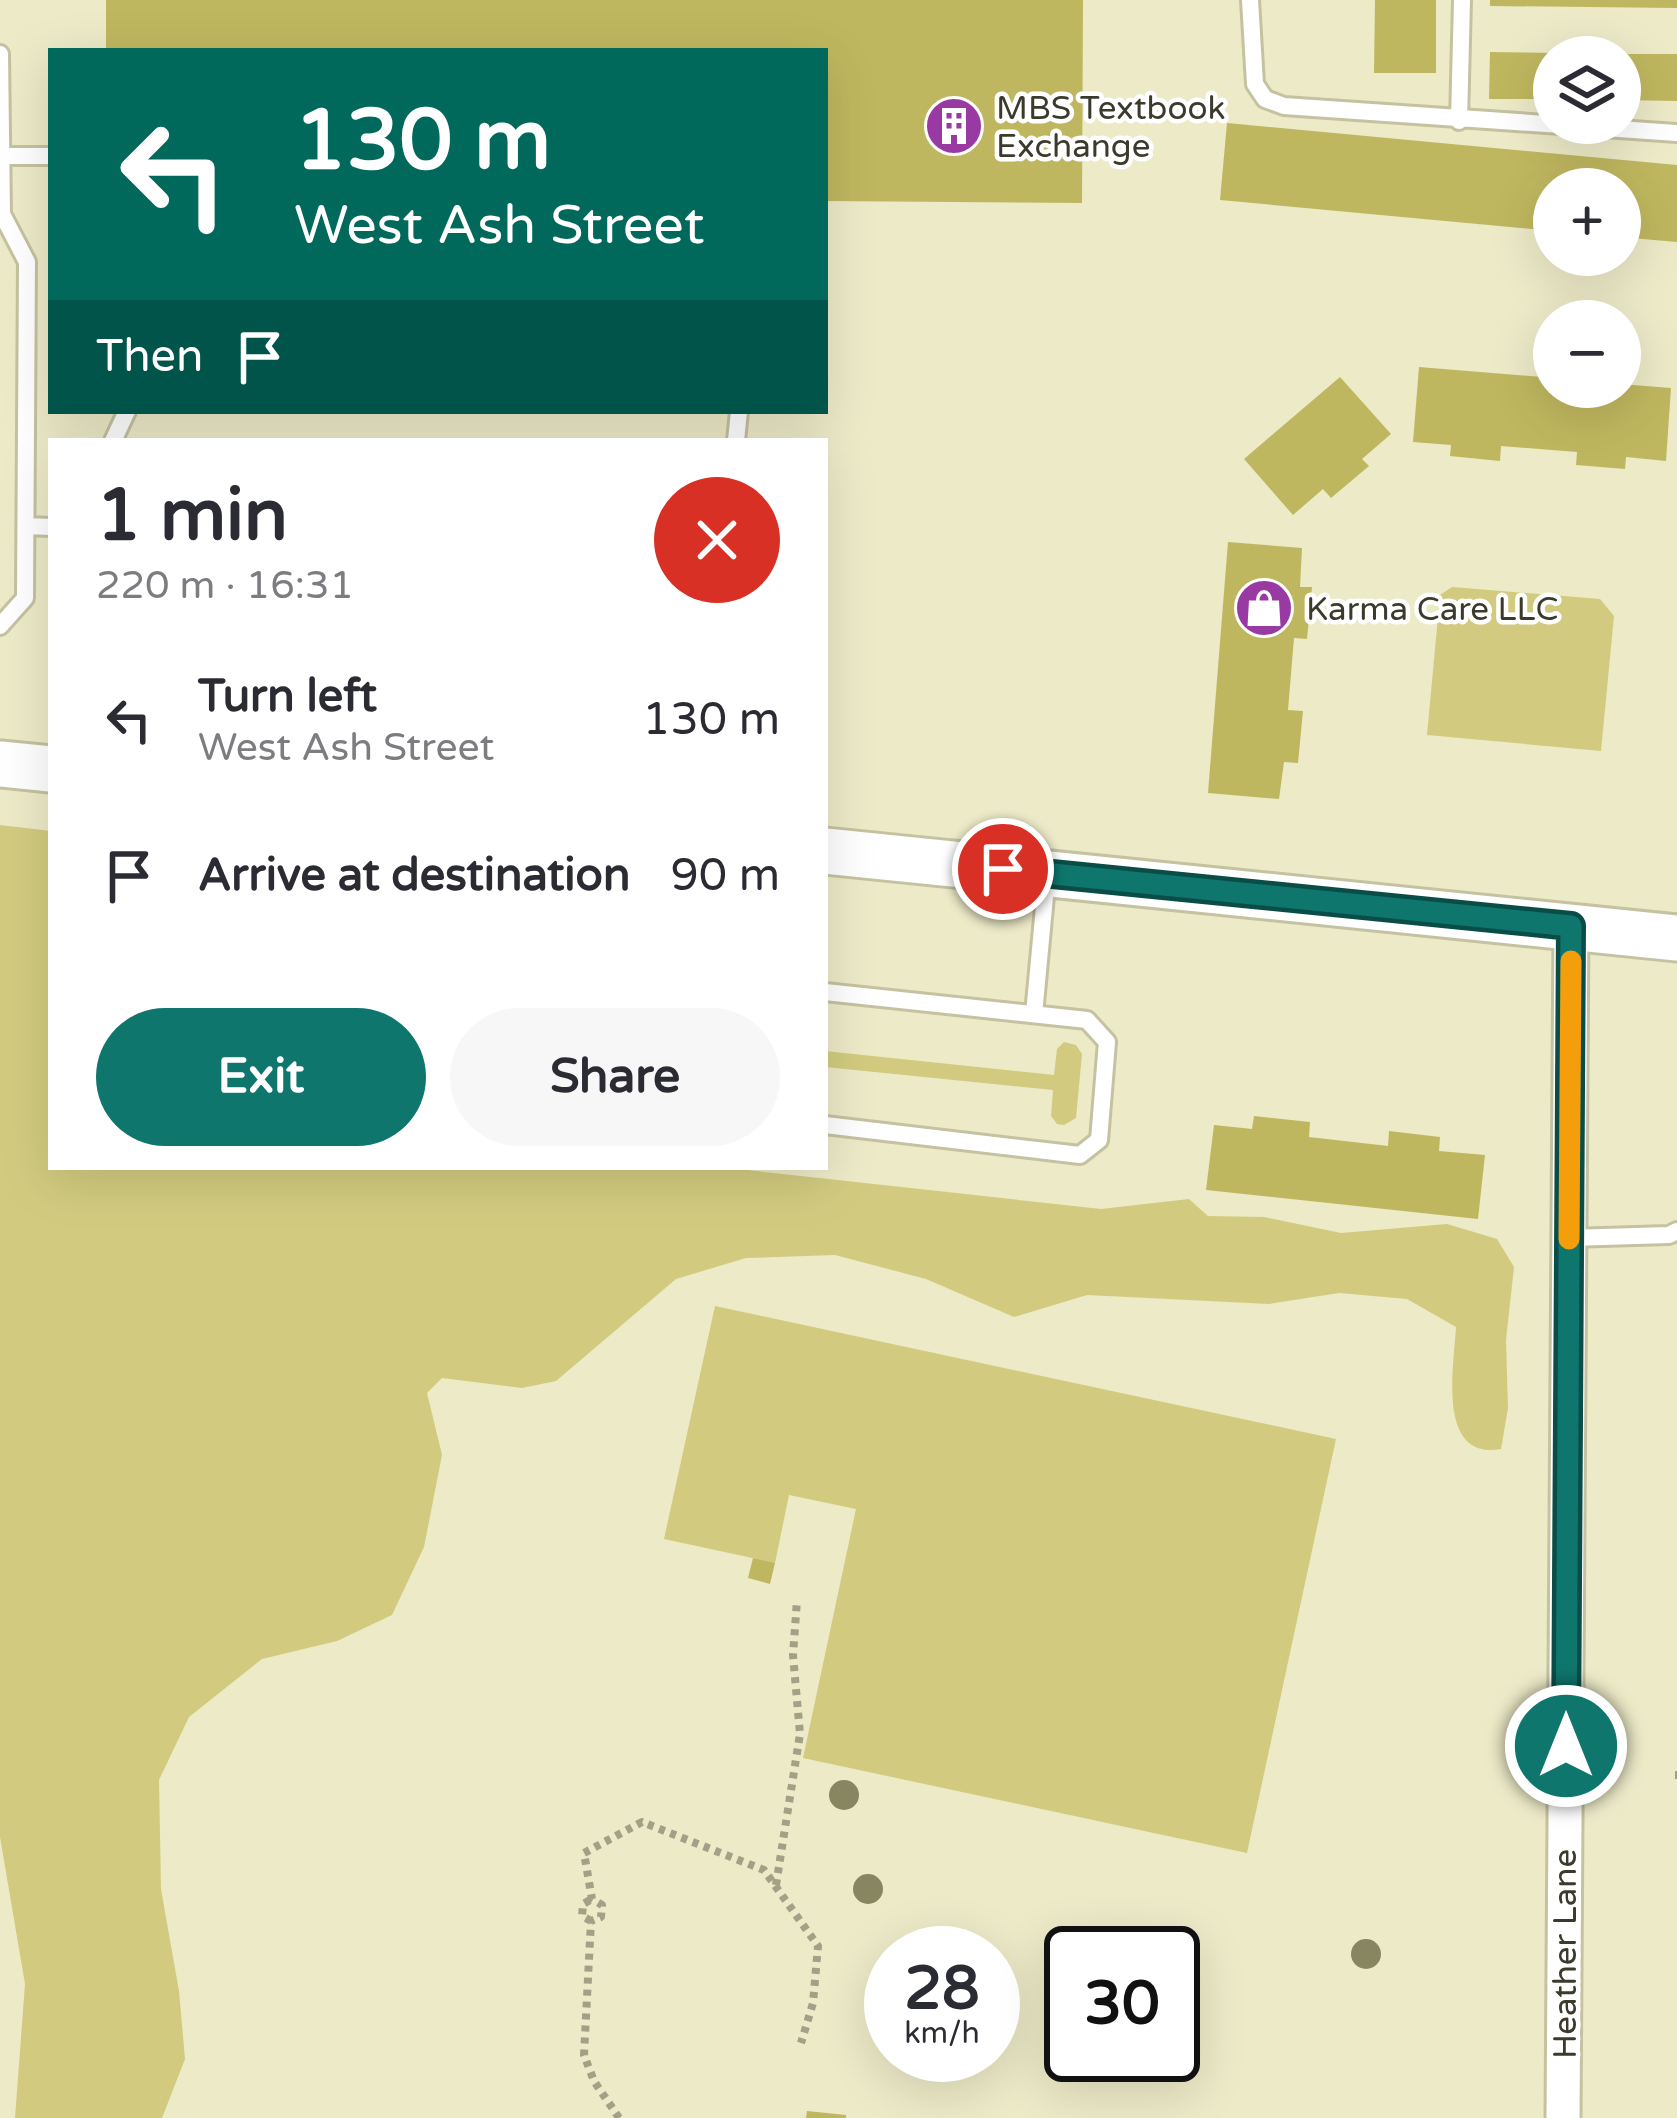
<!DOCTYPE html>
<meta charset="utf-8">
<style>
:root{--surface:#fff;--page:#f7f7f7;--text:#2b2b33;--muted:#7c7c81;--accent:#0f766e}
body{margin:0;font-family:"Varela Round",sans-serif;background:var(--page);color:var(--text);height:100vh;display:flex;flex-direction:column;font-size:45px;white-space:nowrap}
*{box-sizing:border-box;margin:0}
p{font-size:39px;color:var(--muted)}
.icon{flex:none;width:66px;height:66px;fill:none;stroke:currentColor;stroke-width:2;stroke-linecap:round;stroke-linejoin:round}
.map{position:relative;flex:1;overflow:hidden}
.panel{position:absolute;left:48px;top:438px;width:780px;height:732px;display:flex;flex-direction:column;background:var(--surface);border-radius:0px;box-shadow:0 12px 48px #0002}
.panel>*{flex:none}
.banner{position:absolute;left:48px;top:48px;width:780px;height:366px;border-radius:0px;box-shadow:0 12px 48px #0002;background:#00695c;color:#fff;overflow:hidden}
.tools{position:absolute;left:1533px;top:36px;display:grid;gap:24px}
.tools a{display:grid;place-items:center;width:108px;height:108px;border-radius:50%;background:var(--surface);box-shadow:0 12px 48px #0002;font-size:60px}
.speed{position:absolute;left:864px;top:1926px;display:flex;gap:24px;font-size:60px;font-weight:700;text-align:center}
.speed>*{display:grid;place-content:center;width:156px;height:156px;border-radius:50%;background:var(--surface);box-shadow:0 12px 48px #0002;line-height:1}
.speed small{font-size:30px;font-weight:400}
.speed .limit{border:6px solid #111;border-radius:18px;background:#fff;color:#111}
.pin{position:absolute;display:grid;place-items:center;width:102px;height:102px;color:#fff;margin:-51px;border:6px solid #fff;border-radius:50%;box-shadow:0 3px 12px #0007}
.me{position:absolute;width:132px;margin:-66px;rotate:0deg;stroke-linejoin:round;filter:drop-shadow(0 0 9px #0008)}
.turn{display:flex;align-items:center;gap:42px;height:252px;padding:0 48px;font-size:54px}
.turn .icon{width:156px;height:156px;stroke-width:2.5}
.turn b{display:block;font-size:84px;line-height:102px}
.then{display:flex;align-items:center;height:114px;padding:0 48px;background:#0003;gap:24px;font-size:45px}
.round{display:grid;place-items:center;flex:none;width:126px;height:126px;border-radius:63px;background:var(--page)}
.head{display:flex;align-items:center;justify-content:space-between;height:204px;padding:0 48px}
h1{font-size:72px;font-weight:700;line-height:90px}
.primary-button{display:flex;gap:24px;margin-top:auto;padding:24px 48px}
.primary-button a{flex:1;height:138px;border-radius:72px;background:var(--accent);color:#fff;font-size:48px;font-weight:700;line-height:138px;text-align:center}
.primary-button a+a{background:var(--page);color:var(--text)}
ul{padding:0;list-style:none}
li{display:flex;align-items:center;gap:36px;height:156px;padding:0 48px}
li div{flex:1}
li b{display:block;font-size:45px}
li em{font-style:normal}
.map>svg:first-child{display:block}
.green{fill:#d2cb7f}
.building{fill:#bfb75f}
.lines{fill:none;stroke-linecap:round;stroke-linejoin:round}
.lane-casing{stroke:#c5c2a1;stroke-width:22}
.street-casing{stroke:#c5c2a1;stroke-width:39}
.secondary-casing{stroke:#c5c2a1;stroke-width:51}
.path{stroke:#a2a187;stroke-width:8;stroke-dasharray:6 6;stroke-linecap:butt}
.lane{stroke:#fff;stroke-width:16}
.street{stroke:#fff;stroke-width:33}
.secondary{stroke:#fff;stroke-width:45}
.tree{fill:#888561}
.route-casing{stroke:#0a4d48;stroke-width:30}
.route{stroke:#0f766e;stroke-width:21}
.slow{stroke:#f59e0b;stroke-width:21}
.labels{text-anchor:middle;stroke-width:9;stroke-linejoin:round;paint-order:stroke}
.poi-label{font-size:33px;fill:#3b3a2c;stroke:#fff;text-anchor:start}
.street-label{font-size:33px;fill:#3b3a2c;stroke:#fff}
</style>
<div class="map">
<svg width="1677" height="2118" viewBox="0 0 1677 2118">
<rect width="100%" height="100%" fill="#eceac7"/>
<path class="green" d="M1452,587L1600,599L1614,616L1601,751L1427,735L1440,595Z
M0,825L51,831V1167H720L1101,1209L1189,1199L1208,1216L1264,1217L1341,1233L1447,1224L1497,1239L1514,1267L1506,1340L1508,1408L1501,1449C1436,1461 1454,1365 1456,1327L1407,1299L1339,1293L1269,1304L1087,1295L1014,1317L926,1279L835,1255L746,1258L676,1279L556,1381L522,1388L442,1378L427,1393L442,1455L424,1547L392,1615L337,1641L262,1659L189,1717L159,1780L161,1889L179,1991L185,2059L162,2118H15L25,1984L0,1837Z
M1064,1042L1076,1045L1082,1054L1076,1118L1064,1125L1057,1124L1051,1116L1053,1090L825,1067V1051L1054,1075L1057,1049Z
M715,1306L1336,1439L1247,1853L803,1758L856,1509L789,1495L775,1563L664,1539Z"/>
<path class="building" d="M106,0H1083L1082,203L825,201V51H106Z
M1375,0H1436V73H1374Z
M1490,0H1677V8L1490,6Z
M1490,52L1554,53V99H1489Z
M1620,54H1677V101L1620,100Z
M1227,123L1677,165V242L1620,237V189H1554V231L1220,200Z
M1419,367L1554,378V387H1620V384L1671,388L1666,461L1626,457L1625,469L1576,465L1577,452L1501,446L1500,461L1450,456L1451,445L1413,442Z
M1340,377L1391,434L1362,459L1369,466L1331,498L1323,489L1293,515L1244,459Z
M1228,542L1302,548L1300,587H1312L1307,639L1294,638L1288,710L1303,711L1298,763L1284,762L1279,799L1208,793Z
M1254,1116L1310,1122L1309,1137L1388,1146L1389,1131L1440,1137L1439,1151L1485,1155L1478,1219L1206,1190L1214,1125L1252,1129Z
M753,1558L775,1563L770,1584L748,1578Z
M807,2111L846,2115V2118H806Z"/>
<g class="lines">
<defs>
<path id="lane" d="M1250,0L1255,84L1265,99L1284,106L1677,133
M0,54L2,214L27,262L25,598L0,626
M1459,121L1462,0
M1,156H51
M113,441L127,411
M736,441L739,411
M27,526L51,527
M825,992L1087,1020L1107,1042L1099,1140L1080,1155L825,1125
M1034,1014L1047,875
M1569,1238L1669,1235L1677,1231"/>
<path id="street" d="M1563,2118L1571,926"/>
<path id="secondary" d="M0,764L51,769
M825,851L1677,938"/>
</defs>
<use href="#lane" class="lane-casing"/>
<use href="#street" class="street-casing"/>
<use href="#secondary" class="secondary-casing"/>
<path class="path" d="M1675,1775H1677
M776,1885L800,1734L793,1655L797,1600
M591,1921L582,1916L583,1904L592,1899
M619,2118L594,2081L584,2055L591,1921L601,1917L602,1905L592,1899L584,1853L642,1822L764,1870L818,1946L813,2003L801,2043"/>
<use href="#lane" class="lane"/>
<use href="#street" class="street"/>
<use href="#secondary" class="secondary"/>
</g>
<g class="tree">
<circle cx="844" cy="1795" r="15"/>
<circle cx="868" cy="1889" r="15"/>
<circle cx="1366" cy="1954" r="15"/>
</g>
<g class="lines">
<defs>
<path id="route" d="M1003,869L1571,926L1566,1746"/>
</defs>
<use href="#route" class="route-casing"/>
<use href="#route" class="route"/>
<path class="slow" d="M1569,1239L1571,961"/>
</g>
<defs>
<symbol id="building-disc" viewBox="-11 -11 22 22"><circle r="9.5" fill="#993aa2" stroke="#fff"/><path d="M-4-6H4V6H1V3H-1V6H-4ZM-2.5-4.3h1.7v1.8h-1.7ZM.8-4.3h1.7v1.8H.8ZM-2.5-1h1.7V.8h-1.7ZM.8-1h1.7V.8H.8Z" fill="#fff"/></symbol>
<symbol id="shop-disc" viewBox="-11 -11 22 22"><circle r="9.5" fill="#993aa2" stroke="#fff"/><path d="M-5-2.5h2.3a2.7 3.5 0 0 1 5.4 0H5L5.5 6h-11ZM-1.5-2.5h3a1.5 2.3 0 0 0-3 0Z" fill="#fff"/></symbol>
</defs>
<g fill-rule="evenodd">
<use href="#building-disc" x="921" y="93" width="66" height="66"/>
<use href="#shop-disc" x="1231" y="575" width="66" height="66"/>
</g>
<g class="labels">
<g class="poi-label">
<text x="996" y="119">MBS Textbook<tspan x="996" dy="38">Exchange</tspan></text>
<text x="1306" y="620">Karma Care LLC</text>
</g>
<g class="street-label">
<text transform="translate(1564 1954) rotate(-90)" y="12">Heather Lane</text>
</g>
</g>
</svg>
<div class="tools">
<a><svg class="icon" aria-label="layers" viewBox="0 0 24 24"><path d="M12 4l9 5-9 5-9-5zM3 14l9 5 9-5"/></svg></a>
<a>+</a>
<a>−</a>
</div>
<div class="speed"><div>28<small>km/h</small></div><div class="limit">30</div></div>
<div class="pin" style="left:1003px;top:869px;background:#d93025"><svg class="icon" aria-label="arrive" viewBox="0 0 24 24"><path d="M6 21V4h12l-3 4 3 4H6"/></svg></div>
<svg class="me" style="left:1566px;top:1746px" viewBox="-20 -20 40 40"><circle r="17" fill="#0f766e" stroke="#fff" stroke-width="3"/><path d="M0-11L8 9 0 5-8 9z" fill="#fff"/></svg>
<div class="banner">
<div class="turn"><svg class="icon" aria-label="left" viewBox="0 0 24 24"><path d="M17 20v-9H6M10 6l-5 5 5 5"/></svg><div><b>130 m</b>West Ash Street</div></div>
<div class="then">Then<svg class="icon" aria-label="arrive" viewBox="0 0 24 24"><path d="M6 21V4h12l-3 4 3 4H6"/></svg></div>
</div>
<section class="panel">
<div class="head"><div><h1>1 min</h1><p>220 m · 16:31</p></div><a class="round" style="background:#d93025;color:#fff"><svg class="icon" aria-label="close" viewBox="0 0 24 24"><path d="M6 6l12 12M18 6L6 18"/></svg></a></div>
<ul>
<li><svg class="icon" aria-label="left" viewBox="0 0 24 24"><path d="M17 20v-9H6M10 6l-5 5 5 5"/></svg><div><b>Turn left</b><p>West Ash Street</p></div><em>130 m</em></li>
<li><svg class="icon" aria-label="arrive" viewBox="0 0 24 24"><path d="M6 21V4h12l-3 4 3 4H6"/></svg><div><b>Arrive at destination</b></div><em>90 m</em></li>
</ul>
<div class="primary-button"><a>Exit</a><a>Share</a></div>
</section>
</div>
